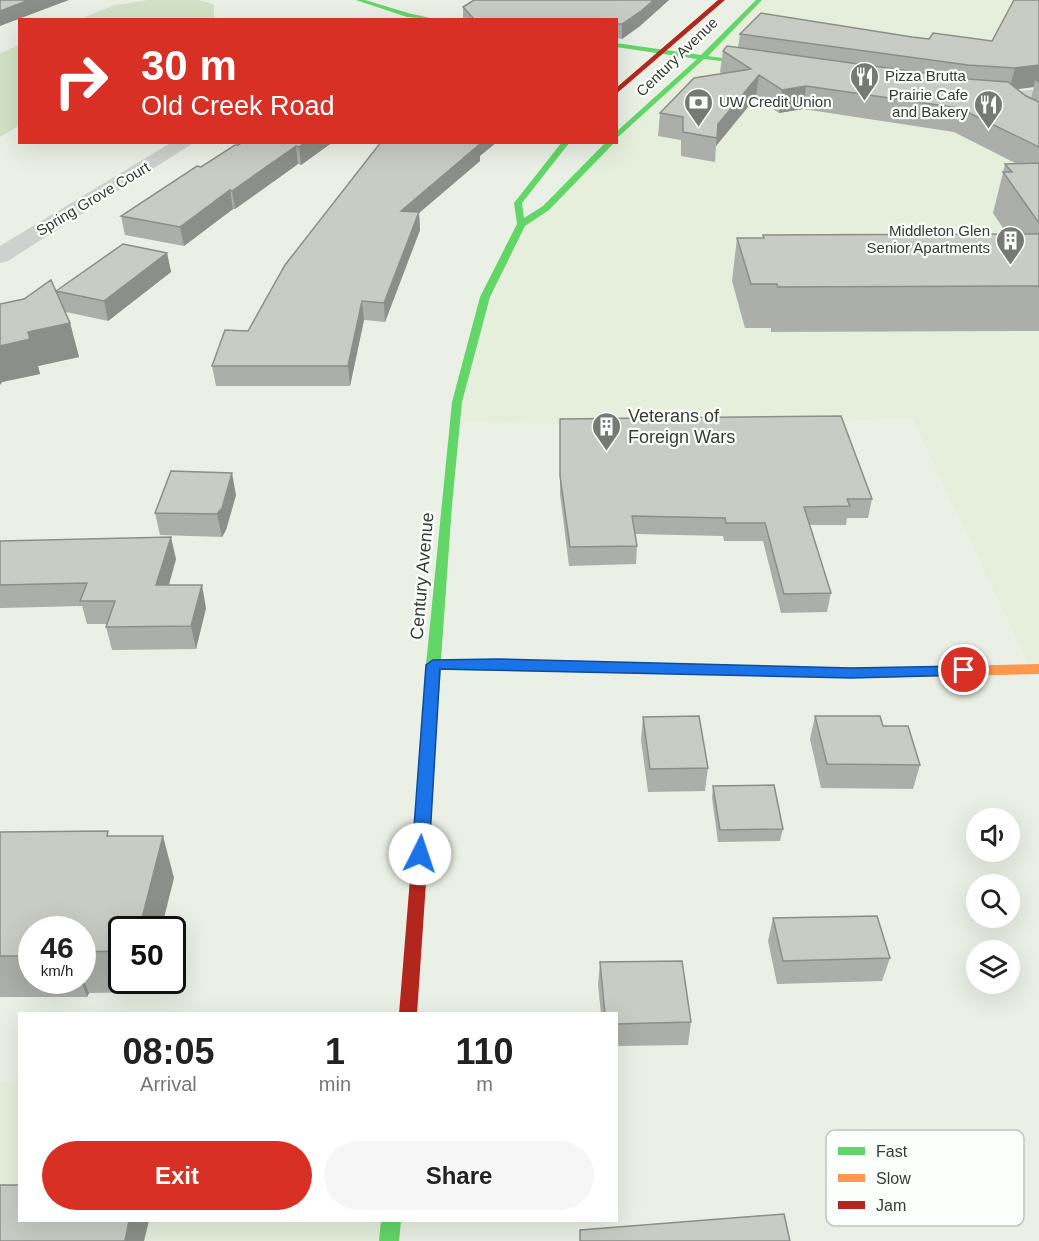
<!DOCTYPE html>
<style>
:root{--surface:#fff;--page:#f6f6f6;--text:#222;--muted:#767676;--accent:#d93025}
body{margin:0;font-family:Helvetica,sans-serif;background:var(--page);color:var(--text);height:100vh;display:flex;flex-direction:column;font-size:22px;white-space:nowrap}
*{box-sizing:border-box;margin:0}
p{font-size:20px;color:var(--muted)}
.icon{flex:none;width:33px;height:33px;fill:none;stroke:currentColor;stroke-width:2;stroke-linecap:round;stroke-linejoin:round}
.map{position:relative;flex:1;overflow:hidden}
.details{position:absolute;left:18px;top:1012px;width:600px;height:210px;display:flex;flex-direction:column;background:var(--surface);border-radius:0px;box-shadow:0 6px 24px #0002}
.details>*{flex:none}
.hud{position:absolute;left:18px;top:18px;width:600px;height:126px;border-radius:0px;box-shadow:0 6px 24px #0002;background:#d93025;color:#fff;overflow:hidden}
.fabs{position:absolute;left:966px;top:808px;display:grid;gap:12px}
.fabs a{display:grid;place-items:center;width:54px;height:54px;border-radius:50%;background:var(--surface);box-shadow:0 6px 24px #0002;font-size:30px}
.speed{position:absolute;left:18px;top:916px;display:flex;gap:12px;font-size:30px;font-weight:700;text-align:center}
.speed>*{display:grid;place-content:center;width:78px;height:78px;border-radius:50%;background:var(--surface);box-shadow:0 6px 24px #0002;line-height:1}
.speed small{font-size:15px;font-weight:400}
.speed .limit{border:3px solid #111;border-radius:9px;background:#fff;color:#111}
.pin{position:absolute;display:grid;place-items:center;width:51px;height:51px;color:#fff;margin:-26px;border:3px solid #fff;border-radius:50%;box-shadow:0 2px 6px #0007}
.me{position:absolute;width:66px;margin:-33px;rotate:4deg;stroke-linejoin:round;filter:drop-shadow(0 0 4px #0008)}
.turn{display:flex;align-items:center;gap:21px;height:126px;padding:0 24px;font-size:27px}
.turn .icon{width:78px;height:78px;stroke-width:2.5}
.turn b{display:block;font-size:42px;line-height:51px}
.eta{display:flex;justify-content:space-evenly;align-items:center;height:102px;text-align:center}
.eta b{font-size:36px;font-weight:700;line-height:42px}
.cta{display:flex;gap:12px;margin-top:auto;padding:12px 24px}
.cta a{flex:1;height:69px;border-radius:36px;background:var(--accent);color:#fff;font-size:24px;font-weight:700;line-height:69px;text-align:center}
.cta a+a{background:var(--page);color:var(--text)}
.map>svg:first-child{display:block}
.built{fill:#e5efdc}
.green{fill:#d3e2c6}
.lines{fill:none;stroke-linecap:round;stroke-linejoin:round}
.street{fill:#cfd1ce;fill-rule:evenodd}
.fast{fill:#63d668;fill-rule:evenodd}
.slow{fill:#ff974d;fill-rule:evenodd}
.jam{fill:#b3261e;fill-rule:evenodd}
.wall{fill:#acafa9;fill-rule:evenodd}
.shaded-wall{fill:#8c8f89}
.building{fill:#c8ccc4;stroke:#8c8f89;stroke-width:1.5}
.route{fill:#1a73e8;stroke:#114b97;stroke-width:1.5}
.labels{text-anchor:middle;stroke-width:4.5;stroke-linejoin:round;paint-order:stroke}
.far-street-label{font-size:15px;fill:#373b33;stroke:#fcfffb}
.far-poi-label{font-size:15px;fill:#373b33;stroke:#fcfffb;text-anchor:start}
.poi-label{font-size:18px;fill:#373b33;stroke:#fcfffb;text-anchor:start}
.street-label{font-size:18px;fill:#373b33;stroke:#fcfffb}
.key{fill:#fcfffb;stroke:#c1c4bf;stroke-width:1.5}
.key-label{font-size:16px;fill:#373b33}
</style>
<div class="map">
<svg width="1039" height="1241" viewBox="0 0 1039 1241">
<rect width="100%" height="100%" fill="#ebf0e6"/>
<path class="built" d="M759,0H1039V669H1031L912,418L700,426L454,422L512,239L616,142Z
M0,1083H19L20,1221H392L391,1241H0Z"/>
<path class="green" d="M149,0H198L214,4V19H80L115,5Z
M19,45V126L0,137V53Z"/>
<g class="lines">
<path class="street" d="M1039,89V99L1008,102L1002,101L999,97L1002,93Z
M172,142H195L8,261L0,263V246Z"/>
<path class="fast" d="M356,0H365L408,13L439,20L407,17Z
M756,0H762L708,56L765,64L767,67L704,59L616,139V132L697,59L616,47V43L701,55Z
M562,142H570L522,203L524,218L543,206L606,142H615L549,210L525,226L490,297L462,402L452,505L441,660L870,668L875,670L877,673L875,676L441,670L438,707L436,711H426L424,707L426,665L452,402L480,297L517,224L514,203Z
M381,1221H401L399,1241H379Z"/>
<path class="slow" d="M1039,664V674L870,678L863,673L870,668Z"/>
<path class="jam" d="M718,0H725L616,94V88Z
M431,702L436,703L438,707L417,1014H399L424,707L426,703Z"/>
</g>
<path class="wall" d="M474,0H669L640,26L622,39L616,38V20H463V7Z
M1039,0V331L771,332V328H745L732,281L737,238H763V235L1007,234L993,213L1005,164H1017L954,132L803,109L779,113L756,97L716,146L715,162L681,156V140L658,136L660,113L722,74L720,72L723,51L738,48L740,34L912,37L929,39L992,41ZM1034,87L1031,98L1026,96L1017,89Z
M243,142H333L301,165L298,164L235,209H233L184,246L125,235L121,216L201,167Z
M480,156V161L419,213L420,230L385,322L364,320L350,386H216L212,366L248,331Z
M167,253L171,272L108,321L66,312L70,323L79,357L38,366L40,374L2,382L0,385V304L56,291Z
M560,419L872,499L868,518H847L846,525H810L831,593L827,612L781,613L763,541H724L723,536L635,534L637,546L636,564L569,566L560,494Z
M236,495L226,530L222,537L160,535L155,513Z
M0,541L176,559L169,585L206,608L196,649L112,650L106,627L107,624H87L82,606L0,608Z
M815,716L883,726L920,765L913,789L821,788L810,739Z
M643,717L708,768L705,791L648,792L641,740Z
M713,786L783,829L780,841L718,842L712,798Z
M0,832L110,836L174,878L122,930V981H149L147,992L89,993L87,997H0ZM32,930H82V981H32Z
M773,918L890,958L882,981L777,984L768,941Z
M600,962L691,1022L688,1045L616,1046V1014H601L598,985Z"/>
<path class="shaded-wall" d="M29,0H69L0,26V11Z
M654,0H669L640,26L622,39V24Z
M1039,65V83L1035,80L1034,87L1009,90L1015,68Z
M759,75L756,97L716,146L718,124Z
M806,86L803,109L779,113L782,90Z
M305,142H333L301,165L299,147Z
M476,142H497L480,156V161L419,213L420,230L385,322L384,303L401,211Z
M296,146L298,164L235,209L232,191Z
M230,190L233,209L184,246L180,227Z
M167,253L171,272L108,321L104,301Z
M362,301L364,320L350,386L348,366Z
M70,323L79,357L38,366L40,374L2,382L0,385V346L28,332Z
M232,473L236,495L226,530L222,537L217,514Z
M171,537L176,559L162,608L156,585Z
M202,585L206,608L196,649L191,626Z
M163,836L174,878L161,930H139Z
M82,976L89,993L87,997L81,981H82Z
M143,981H149L147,992Z
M129,1221H149L144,1241H125Z"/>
<path class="building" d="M0,0H29L0,11Z
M474,0H654L641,11L622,24H616V20H475L463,7Z
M1014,0H1039V65L1015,68L968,65L740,34L761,13L912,37L929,39L933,33L992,41Z
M727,46L968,79L1008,82L1026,96L1039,102V147L959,108L806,86L782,90L759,75L718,124L717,138L683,132V117L660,113L694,78L751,69L723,51Z
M243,142H305L299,147L296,146L232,191L230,190L180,227L121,216L197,166L201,167L235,145H238Z
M381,142H476L475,143L480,144L401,211L419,212L384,303L362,301L348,366H212L225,330L248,331L285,265Z
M1039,163V223L1003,172H1012L1005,164Z
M1039,234V286L778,287L777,284H751L737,238H764L763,235Z
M123,244L167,253L104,301L56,291Z
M51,280L70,323L28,332L30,339L0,346V304L24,299Z
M841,416L872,499H847L850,506L804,507L831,593L784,594L765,523H726L725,518L632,516L637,546L570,547L560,476V419Z
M171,471L232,473L222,508L217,514L155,513Z
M171,537L156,585H202L191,626L106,627L115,601H80L87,583L0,585V541Z
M699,716L708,768L650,769L643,717Z
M815,716H880L883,726H908L920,765L827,764Z
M774,785L783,829L720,830L713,786Z
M108,831L107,836H163L139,930H122V951L82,952V930H32V956H0V832Z
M877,916L890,958L783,961L773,918Z
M682,961L691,1022L616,1024V1014H605L600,962Z
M0,1185H20V1221H129L125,1241H0Z
M784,1214L790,1241H580V1230Z"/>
<path class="route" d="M498,659L851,668L964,666L971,670L964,675L851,678L440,669L429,854L426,859L420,861L415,859L412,854L426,665L433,660Z"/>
<defs>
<symbol id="restaurant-pin" viewBox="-11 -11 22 30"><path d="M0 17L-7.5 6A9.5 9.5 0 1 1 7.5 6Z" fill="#767a72" stroke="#fcfffb"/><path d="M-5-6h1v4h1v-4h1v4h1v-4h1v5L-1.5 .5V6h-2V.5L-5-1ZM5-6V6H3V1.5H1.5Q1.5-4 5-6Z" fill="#fff"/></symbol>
<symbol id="bank-pin" viewBox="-11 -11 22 30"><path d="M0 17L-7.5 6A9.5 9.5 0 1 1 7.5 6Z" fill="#767a72" stroke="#fcfffb"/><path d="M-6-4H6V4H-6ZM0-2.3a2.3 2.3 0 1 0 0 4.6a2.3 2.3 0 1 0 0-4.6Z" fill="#fff"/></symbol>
<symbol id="building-pin" viewBox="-11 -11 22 30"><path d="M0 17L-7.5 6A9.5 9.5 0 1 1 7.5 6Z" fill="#767a72" stroke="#fcfffb"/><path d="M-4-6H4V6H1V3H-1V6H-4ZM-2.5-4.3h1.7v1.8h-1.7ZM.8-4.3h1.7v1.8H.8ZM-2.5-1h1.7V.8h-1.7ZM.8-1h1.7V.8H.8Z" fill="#fff"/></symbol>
</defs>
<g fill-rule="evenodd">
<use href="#restaurant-pin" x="848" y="60" width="33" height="45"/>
<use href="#bank-pin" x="682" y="86" width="33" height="45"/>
<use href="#restaurant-pin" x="972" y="88" width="33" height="45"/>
<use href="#building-pin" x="994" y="224" width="33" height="45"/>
<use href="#building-pin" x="590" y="410" width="33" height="45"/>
</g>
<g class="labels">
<g class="far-street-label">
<text transform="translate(677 57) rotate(-44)" y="5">Century Avenue</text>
<text transform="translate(93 199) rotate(-31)" y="5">Spring Grove Court</text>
</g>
<g class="far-poi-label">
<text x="885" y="81">Pizza Brutta</text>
<text x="968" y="100" text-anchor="end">Prairie Cafe<tspan x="968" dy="17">and Bakery</tspan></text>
<text x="719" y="107">UW Credit Union</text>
<text x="990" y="236" text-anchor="end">Middleton Glen<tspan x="990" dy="17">Senior Apartments</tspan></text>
</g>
<g class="poi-label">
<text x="628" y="422">Veterans of<tspan x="628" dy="21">Foreign Wars</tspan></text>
</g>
<g class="street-label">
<text transform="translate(422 576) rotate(-85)" y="6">Century Avenue</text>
</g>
</g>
<rect x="826" y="1130" width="198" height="96" rx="9" class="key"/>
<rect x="838" y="1147" width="27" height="8" fill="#63d668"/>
<rect x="838" y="1174" width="27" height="8" fill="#ff974d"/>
<rect x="838" y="1201" width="27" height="8" fill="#b3261e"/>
<g class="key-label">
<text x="876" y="1157">Fast</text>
<text x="876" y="1184">Slow</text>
<text x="876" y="1211">Jam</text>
</g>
</svg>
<div class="fabs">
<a><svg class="icon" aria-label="sound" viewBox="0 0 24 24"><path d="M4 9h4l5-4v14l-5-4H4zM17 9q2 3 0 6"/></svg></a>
<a><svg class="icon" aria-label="search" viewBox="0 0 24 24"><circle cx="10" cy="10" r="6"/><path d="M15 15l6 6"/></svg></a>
<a><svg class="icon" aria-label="layers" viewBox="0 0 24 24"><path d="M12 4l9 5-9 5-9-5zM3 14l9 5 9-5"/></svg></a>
</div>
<div class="speed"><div>46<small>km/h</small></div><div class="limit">50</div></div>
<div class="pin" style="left:964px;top:670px;background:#d93025"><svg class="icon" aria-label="arrive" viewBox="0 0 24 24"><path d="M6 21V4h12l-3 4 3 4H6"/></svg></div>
<svg class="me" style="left:420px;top:854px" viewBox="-20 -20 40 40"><circle r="19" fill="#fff"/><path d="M0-13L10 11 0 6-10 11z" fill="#1a73e8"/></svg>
<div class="hud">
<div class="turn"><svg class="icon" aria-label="right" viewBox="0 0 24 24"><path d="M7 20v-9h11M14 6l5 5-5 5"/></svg><div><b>30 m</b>Old Creek Road</div></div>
</div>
<section class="details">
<div class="eta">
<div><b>08:05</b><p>Arrival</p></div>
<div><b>1</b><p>min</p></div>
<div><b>110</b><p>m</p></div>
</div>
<div class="cta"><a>Exit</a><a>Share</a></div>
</section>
</div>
